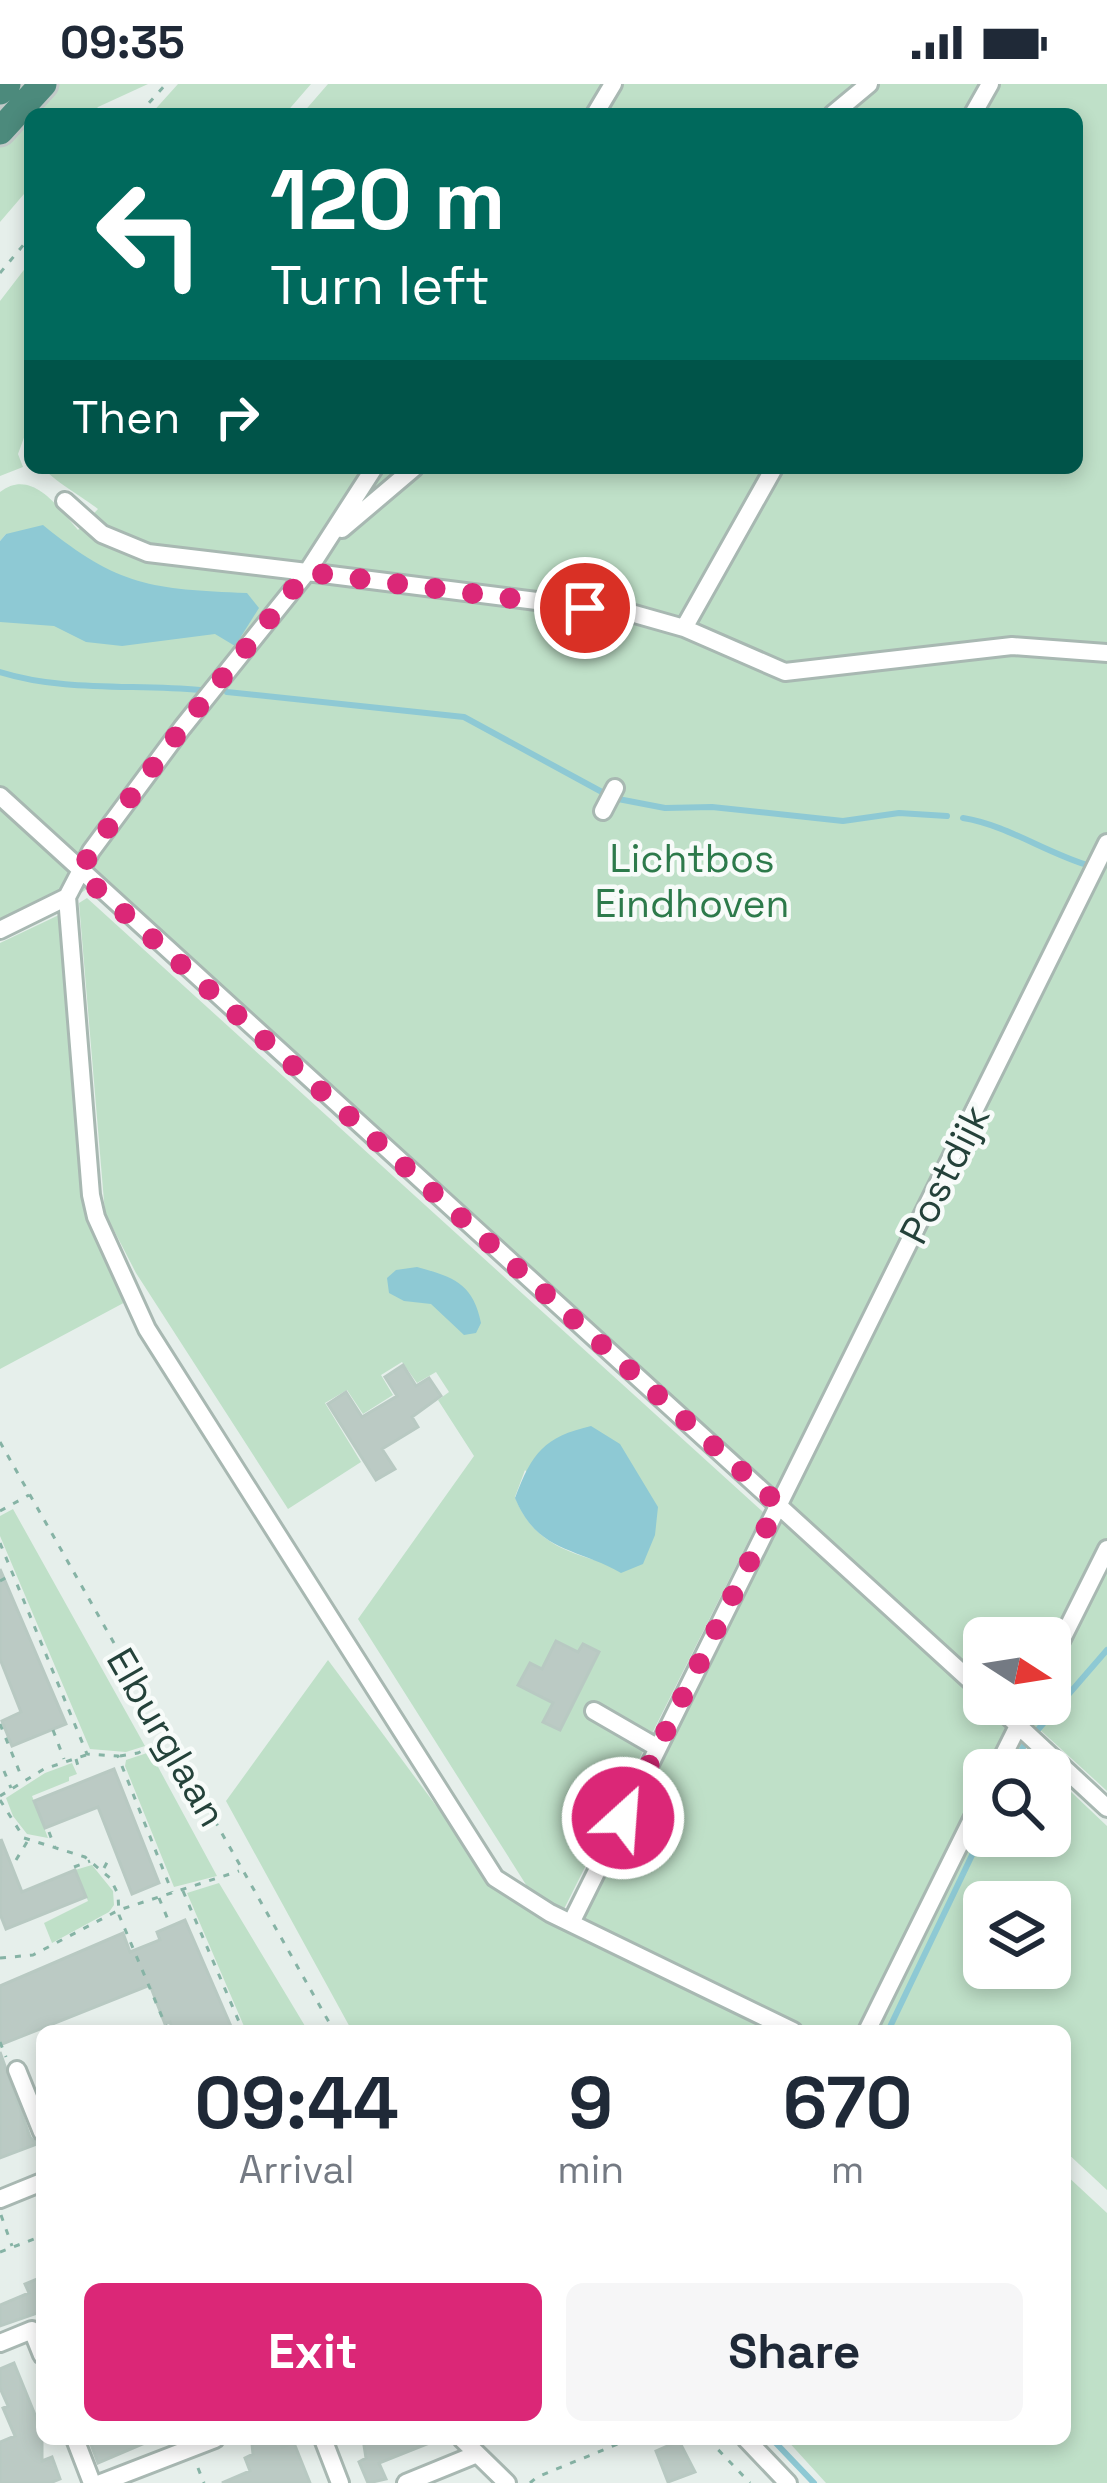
<!DOCTYPE html>
<style>
:root{--surface:#fff;--page:#f6f6f7;--text:#1f2937;--muted:#747a83;--accent:#db2777}
body{margin:0;font-family:"Space Grotesk",sans-serif;background:var(--page);color:var(--text);height:100vh;display:flex;flex-direction:column;font-size:45px;white-space:nowrap}
*{box-sizing:border-box;margin:0}
p{font-size:39px;color:var(--muted)}
.icon{flex:none;width:66px;height:66px;fill:none;stroke:currentColor;stroke-width:2;stroke-linecap:round;stroke-linejoin:round}
.map{position:relative;flex:1;overflow:hidden}
.drawer{position:absolute;left:36px;top:1941px;width:1035px;height:420px;display:flex;flex-direction:column;background:var(--surface);border-radius:18px;box-shadow:0 6px 18px #0003}
.drawer>*{flex:none}
.guide{position:absolute;left:24px;top:24px;width:1059px;height:366px;border-radius:18px;box-shadow:0 6px 18px #0003;background:#00695c;color:#fff;overflow:hidden}
.needle{width:78px;rotate:102deg}
.tools{position:absolute;left:963px;top:1533px;display:grid;gap:24px}
.tools a{display:grid;place-items:center;width:108px;height:108px;border-radius:18px;background:var(--surface);box-shadow:0 6px 18px #0003;font-size:60px}
.pin{position:absolute;display:grid;place-items:center;width:102px;height:102px;color:#fff;margin:-51px;border:6px solid #fff;border-radius:50%;box-shadow:0 3px 12px #0007}
.me{position:absolute;width:132px;margin:-66px;rotate:26deg;stroke-linejoin:round;filter:drop-shadow(0 0 9px #0008)}
.turn{display:flex;align-items:center;gap:42px;height:252px;padding:0 48px;font-size:54px}
.turn .icon{width:156px;height:156px;stroke-width:2.5}
.turn b{display:block;font-size:84px;line-height:102px}
.then{display:flex;align-items:center;height:114px;padding:0 48px;background:#0003;gap:24px;font-size:45px}
.eta{display:flex;justify-content:space-evenly;align-items:center;height:204px;text-align:center}
.eta b{font-size:72px;font-weight:600;line-height:84px}
.cta{display:flex;gap:24px;margin-top:auto;padding:24px 48px}
.cta a{flex:1;height:138px;border-radius:18px;background:var(--accent);color:#fff;font-size:48px;font-weight:600;line-height:138px;text-align:center}
.cta a+a{background:var(--page);color:var(--text)}
.status{display:flex;justify-content:space-between;align-items:center;height:84px;padding:0 60px;background:var(--surface);direction:ltr}
.status svg{height:33px;fill:currentColor}
.map>svg:first-child{display:block}
.green{fill:#bfe0c8;fill-rule:evenodd}
.water{fill:#8ec9d4}
.lines{fill:none;stroke-linecap:round;stroke-linejoin:round}
.stream{stroke:#8ec9d4;stroke-width:6}
.building{fill:#bbcac4;stroke:#b8c9c2;stroke-width:3}
.minor-casing{stroke:#a8b8b2;stroke-width:22}
.trunk-casing{stroke:#c2cac8;stroke-width:33}
.path{stroke:#86b3a5;stroke-width:3;stroke-dasharray:6 9;stroke-linecap:butt}
.minor{stroke:#fff;stroke-width:16}
.trunk{stroke:#4c8a7c;stroke-width:27}
.route{stroke:#db2777;stroke-width:21;stroke-dasharray:0 37.8}
.labels{text-anchor:middle;stroke-width:9;stroke-linejoin:round;paint-order:stroke}
.park-label{font-size:39px;fill:#2d7a4b;stroke:#f7fbf9}
.street-label{font-size:39px;fill:#24423a;stroke:#f7fbf9}
</style>
<div class="status"><b>09:35</b><svg viewBox="0 0 49 12"><path d="M0 12V9h3v3zM5 12V6h3v6zM10 12V3h3v9zM15 12V0h3v12zM26 1h20v11H26zM47 4h2v5h-2z"/></svg></div>
<div class="map">
<svg width="1107" height="2399" viewBox="0 0 1107 2399">
<rect width="100%" height="100%" fill="#e6efeb"/>
<path class="green" d="M54,0H148L98,23L92,30H30V103L0,138V59Z
M178,0H311L285,30H151Z
M328,0H1107V1707L1037,1643L1025,1665L1047,1686H984V1752H1050V1688L1107,1742V2106L1065,2067V1947H804L579,1838L778,1434L88,804L59,825L0,853V535L6,450L0,457V408C32,383 59,424 78,446L98,425C84,414 51,395 44,384H1077V30H302ZM984,1554H1050V1620H984ZM984,1818H1050V1884H984Z
M30,178V337L18,370L23,383L0,392V217Z
M87,814L763,1428L563,1827L530,1807L358,1535L474,1372L438,1316L449,1308L436,1288L417,1299L402,1278L381,1291L393,1311L363,1330L347,1306L325,1319L361,1378L288,1425L136,1189L105,1129L79,819ZM525,1386L602,1478C561,1467 531,1454 515,1413Z
M61,830L81,1105L98,1160L131,1215L0,1285V859Z
M13,1425L145,1662L126,1668L90,1665L0,1452V1432Z
M328,1576L492,1797L510,1814L775,1947H352L226,1717Z
M150,1668L217,1792L174,1803L125,1682L126,1676Z
M72,1679L77,1690L69,1693V1697L32,1712L48,1754L27,1750L13,1732L6,1714L45,1689Z
M92,1781L113,1807L114,1821L109,1828L52,1859L44,1839L88,1817L75,1786Z
M219,1799L308,1947H246L187,1809Z
M1065,2090L1107,2129V2399H826L786,2355H1065Z"/>
<path class="water" d="M43,441C119,503 152,505 247,509L259,524L235,562L215,550L122,562L86,558L54,542L0,538V457L6,450Z
M417,1183C453,1193 473,1199 481,1239L476,1249L464,1251L431,1220L404,1217L389,1209L387,1194L396,1186Z
M591,1342L620,1360L658,1423L655,1451L643,1480L621,1489C576,1463 538,1469 515,1414C532,1369 544,1353 591,1342Z"/>
<g class="lines">
<path class="stream" d="M0,588C64,608 133,600 200,606
M227,608L464,633L613,714L665,724L712,723L843,737L899,729L947,732
M963,734C1007,741 1046,769 1090,782
M1035,1649L1107,1566
M1013,1686L1025,1659
M888,1947L984,1746
M772,2355L814,2399"/>
</g>
<path class="building" d="M403,1281L416,1302L429,1294L441,1312L412,1333L418,1343L382,1365L395,1385L376,1396L328,1320L346,1308L362,1333L397,1312L385,1293Z
M0,1485L66,1640L12,1662L2,1637L21,1628L0,1575Z
M556,1557L578,1568L583,1560L599,1568L560,1646L543,1638L553,1619L518,1601L530,1579L542,1585Z
M114,1685L159,1799L132,1810L98,1723L45,1744L34,1717Z
M1,1755L22,1808L75,1786L86,1813L6,1845L0,1830Z
M185,1836L233,1947H173L170,1938L165,1940L150,1901L0,1961V1902L123,1849L130,1868L160,1856L157,1848Z
M0,1968L30,2053L37,2060L0,2074Z
M42,2193V2239L37,2229L0,2242V2221L29,2209L25,2200Z
M14,2279L42,2348V2377L52,2373L60,2395L50,2399H0V2358L15,2352L3,2324L8,2322L0,2304V2285Z
M89,2355H154L98,2379Z
M263,2355H279L282,2363L294,2359L310,2399H222L250,2387L245,2374L253,2370L252,2360Z
M363,2355H437V2356L379,2379L386,2395L368,2399L359,2378L366,2374Z
M679,2357L695,2388L668,2398L656,2367Z"/>
<g class="lines">
<defs>
<path id="minor" d="M595,30L613,0
M833,30L869,0
M973,30L990,0
M65,417L102,450L148,469L307,488L374,384
M342,445L414,384
M684,544L774,384
M0,712L984,1609
M603,727L615,704
M67,813L91,1111L96,1133L147,1245L495,1794L550,1829L793,1947
M0,846L67,813L91,767L182,644L307,488L631,529L684,544L785,588L1012,562L1107,569
M1050,1579L1107,1465
M995,1620L1107,1724
M658,1664L1107,759
M996,1686L1029,1620
M571,1839L658,1664L594,1627
M867,1947L984,1711
M17,1986L42,2048
M0,2115L42,2098
M0,2259L32,2246L42,2271
M75,2355L92,2399
M323,2355L340,2399
M462,2355L507,2399
M746,2355L788,2399
M101,2399L215,2355
M406,2399L477,2370"/>
<path id="trunk" d="M0,7L7,0
M0,47L43,0"/>
</defs>
<use href="#minor" class="minor-casing"/>
<use href="#trunk" class="trunk-casing"/>
<path class="path" d="M139,30L166,0
M0,189L30,153
M0,1358L334,1947
M0,1427L29,1411
M0,1459L87,1670L118,1672L172,1808
M0,1497L13,1490
M0,1640L22,1694
M53,1646L64,1675
M120,1672L138,1669L166,1654
M76,1675L80,1689
M4,1687L11,1704
M0,1712L44,1685L86,1671
M0,1716L24,1754L85,1773L110,1794L118,1810L119,1831L168,1947
M49,1748L55,1764
M16,1776L27,1758
M74,1783L90,1777
M104,1784L111,1771
M183,1807L243,1947
M159,1814L169,1838
M0,1874L33,1871L119,1826L239,1787
M0,1958L6,1973
M1,2131L12,2162
M0,2168L42,2152
M708,2355L750,2399
M198,2384L204,2399
M530,2399L537,2393L630,2355"/>
<use href="#minor" class="minor"/>
<use href="#trunk" class="trunk"/>
</g>
<g class="lines">
<path class="route" d="M585,524L307,488L182,644L91,767L80,789L778,1420L623,1734"/>
</g>
<g class="labels">
<g class="park-label">
<text x="692" y="788">Lichtbos<tspan x="692" dy="45">Eindhoven</tspan></text>
</g>
<g class="street-label">
<text transform="translate(944 1090) rotate(-63)" y="14">Postdijk</text>
<text transform="translate(167 1653) rotate(60)" y="14">Elburglaan</text>
</g>
</g>
</svg>
<div class="tools">
<a><svg class="needle" viewBox="-14 -14 28 28"><path d="M0-13l5 13h-10z" fill="#e53935"/><path d="M0 13l5-13h-10z" fill="#747a83"/></svg></a>
<a><svg class="icon" aria-label="search" viewBox="0 0 24 24"><circle cx="10" cy="10" r="6"/><path d="M15 15l6 6"/></svg></a>
<a><svg class="icon" aria-label="layers" viewBox="0 0 24 24"><path d="M12 4l9 5-9 5-9-5zM3 14l9 5 9-5"/></svg></a>
</div>
<div class="pin" style="left:585px;top:524px;background:#d93025"><svg class="icon" aria-label="arrive" viewBox="0 0 24 24"><path d="M6 21V4h12l-3 4 3 4H6"/></svg></div>
<svg class="me" style="left:623px;top:1734px" viewBox="-20 -20 40 40"><circle r="17" fill="#db2777" stroke="#fff" stroke-width="3"/><path d="M0-11L8 9 0 5-8 9z" fill="#fff"/></svg>
<div class="guide">
<div class="turn"><svg class="icon" aria-label="left" viewBox="0 0 24 24"><path d="M17 20v-9H6M10 6l-5 5 5 5"/></svg><div><b>120 m</b>Turn left</div></div>
<div class="then">Then<svg class="icon" aria-label="right" viewBox="0 0 24 24"><path d="M7 20v-9h11M14 6l5 5-5 5"/></svg></div>
</div>
<section class="drawer">
<div class="eta">
<div><b>09:44</b><p>Arrival</p></div>
<div><b>9</b><p>min</p></div>
<div><b>670</b><p>m</p></div>
</div>
<div class="cta"><a>Exit</a><a>Share</a></div>
</section>
</div>
